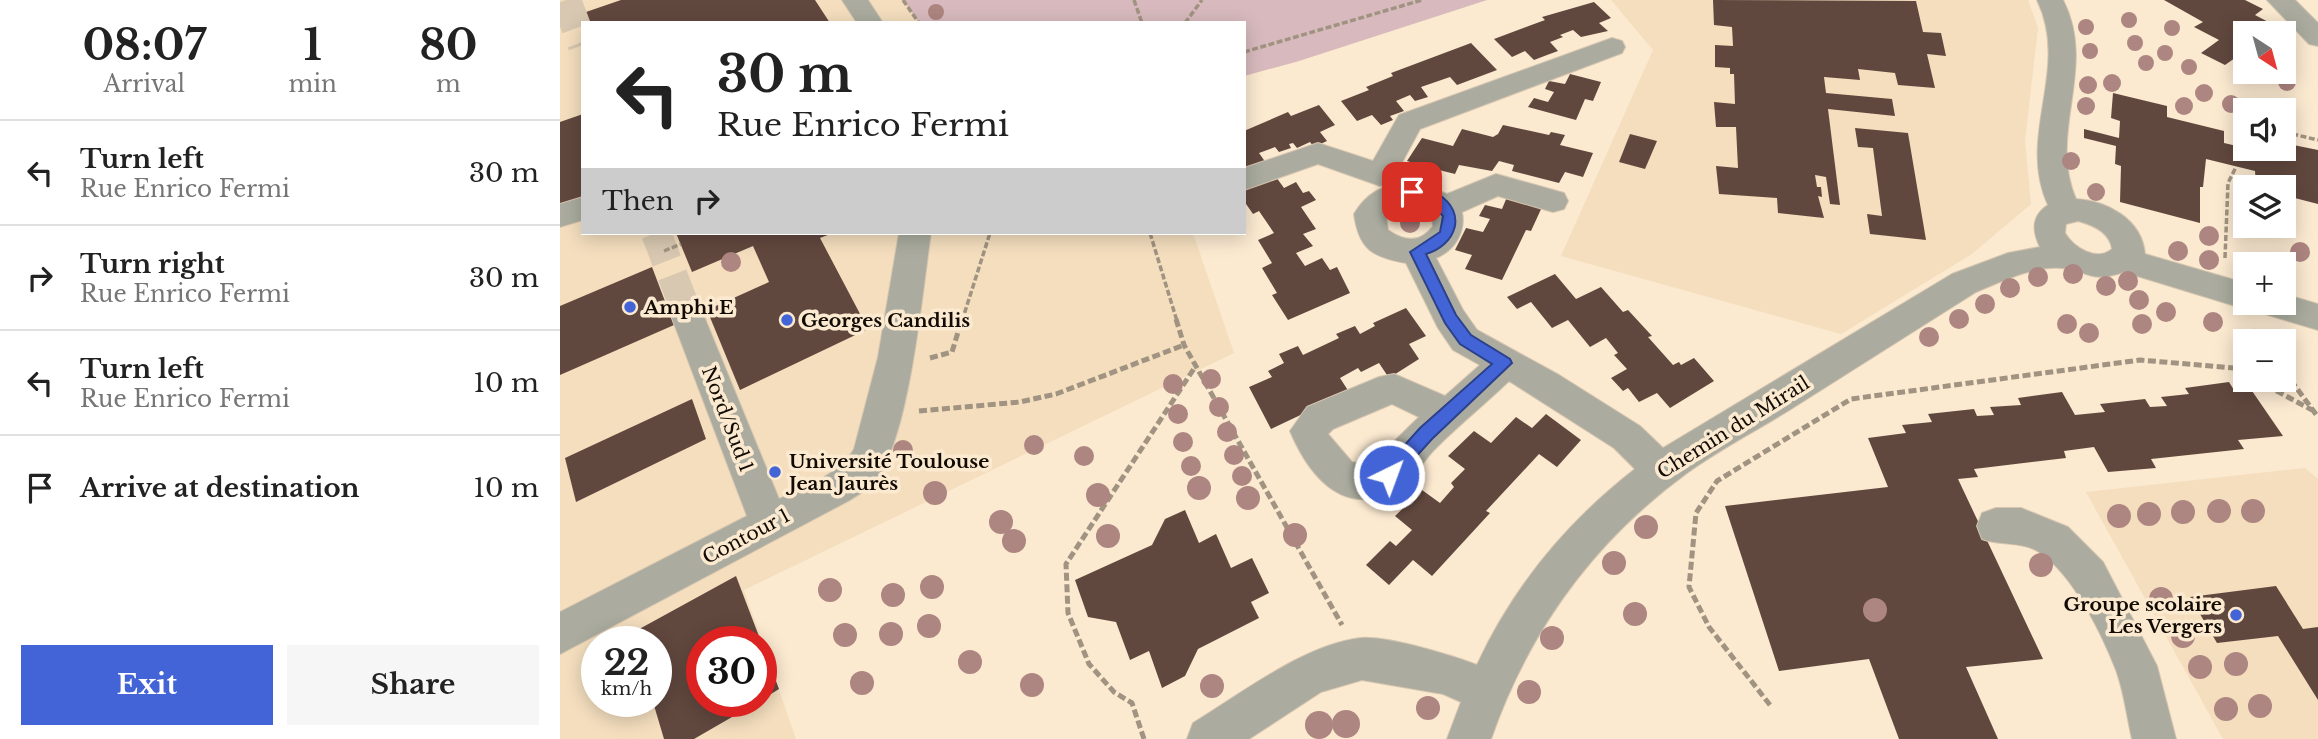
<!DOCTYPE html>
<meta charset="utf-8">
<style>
:root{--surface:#fff;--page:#f6f6f6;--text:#222;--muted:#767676;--line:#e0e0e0;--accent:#4364d6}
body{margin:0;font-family:"Libre Baskerville",serif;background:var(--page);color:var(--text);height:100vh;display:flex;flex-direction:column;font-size:26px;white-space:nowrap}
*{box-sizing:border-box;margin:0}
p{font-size:23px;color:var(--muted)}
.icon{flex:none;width:38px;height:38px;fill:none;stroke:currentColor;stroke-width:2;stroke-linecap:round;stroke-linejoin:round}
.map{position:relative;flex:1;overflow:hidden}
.sheet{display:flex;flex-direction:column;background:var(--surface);width:560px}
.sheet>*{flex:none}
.hud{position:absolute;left:21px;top:21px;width:665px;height:214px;border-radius:0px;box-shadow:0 4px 18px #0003;background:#fff;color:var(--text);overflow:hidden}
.needle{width:46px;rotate:144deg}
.fabs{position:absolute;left:1673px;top:21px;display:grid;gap:14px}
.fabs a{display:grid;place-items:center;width:63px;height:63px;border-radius:0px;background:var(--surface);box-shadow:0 4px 18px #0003;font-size:35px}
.speed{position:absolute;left:21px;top:626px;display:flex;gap:14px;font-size:35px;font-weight:700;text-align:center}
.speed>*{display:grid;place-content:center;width:91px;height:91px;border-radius:50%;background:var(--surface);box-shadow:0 4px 18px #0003;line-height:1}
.speed small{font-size:18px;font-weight:400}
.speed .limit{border:10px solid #d22;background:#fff;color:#111}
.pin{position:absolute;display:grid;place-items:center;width:60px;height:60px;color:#fff;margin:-30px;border-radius:14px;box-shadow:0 4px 10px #0006}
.me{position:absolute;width:77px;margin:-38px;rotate:42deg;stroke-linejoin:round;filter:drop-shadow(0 0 5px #0008)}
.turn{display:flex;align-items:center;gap:24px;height:147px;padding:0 21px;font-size:32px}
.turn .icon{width:91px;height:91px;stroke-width:2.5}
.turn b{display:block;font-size:49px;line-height:60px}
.then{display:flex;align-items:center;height:66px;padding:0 21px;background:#0003;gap:14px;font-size:26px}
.eta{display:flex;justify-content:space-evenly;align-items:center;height:119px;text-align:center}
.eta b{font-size:42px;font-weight:700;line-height:49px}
.button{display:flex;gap:14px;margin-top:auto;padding:14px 21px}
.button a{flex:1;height:80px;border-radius:0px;background:var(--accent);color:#fff;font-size:28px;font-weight:700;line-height:80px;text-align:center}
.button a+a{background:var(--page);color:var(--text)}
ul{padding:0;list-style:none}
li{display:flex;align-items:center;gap:21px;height:105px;padding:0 21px;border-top:2px solid var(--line)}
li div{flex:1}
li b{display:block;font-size:26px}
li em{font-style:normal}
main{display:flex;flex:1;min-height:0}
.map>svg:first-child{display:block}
.built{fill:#f4debe;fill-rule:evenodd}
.green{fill:#d8babe}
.building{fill:#61483e}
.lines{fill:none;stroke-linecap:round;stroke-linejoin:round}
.minor-tunnel{stroke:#d8c8b1;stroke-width:30;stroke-dasharray:30 15;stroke-linecap:butt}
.minor-casing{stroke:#d6c5af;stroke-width:2}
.path-far1{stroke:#a19381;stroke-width:3.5;stroke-dasharray:6 2.5;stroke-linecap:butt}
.path{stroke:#a19381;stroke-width:5;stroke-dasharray:8 3.5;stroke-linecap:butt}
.minor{fill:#abac9f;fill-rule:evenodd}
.tree{fill:#ad8581}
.route{fill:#4364d6;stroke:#2c418b;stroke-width:2}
.poi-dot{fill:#4364d6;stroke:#fbe9d0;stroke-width:2.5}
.labels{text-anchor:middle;stroke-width:7;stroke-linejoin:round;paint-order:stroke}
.poi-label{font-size:19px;font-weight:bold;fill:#110b04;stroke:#fbe9d0;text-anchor:start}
.street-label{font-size:19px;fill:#110b04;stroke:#fbe9d0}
</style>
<main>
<section class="sheet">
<div class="eta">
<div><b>08:07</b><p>Arrival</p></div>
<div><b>1</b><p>min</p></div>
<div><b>80</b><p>m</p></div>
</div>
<ul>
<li><svg class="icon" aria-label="left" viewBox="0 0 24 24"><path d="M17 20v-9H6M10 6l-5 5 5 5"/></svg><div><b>Turn left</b><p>Rue Enrico Fermi</p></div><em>30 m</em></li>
<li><svg class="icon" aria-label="right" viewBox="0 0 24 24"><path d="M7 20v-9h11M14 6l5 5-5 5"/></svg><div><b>Turn right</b><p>Rue Enrico Fermi</p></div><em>30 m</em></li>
<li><svg class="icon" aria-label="left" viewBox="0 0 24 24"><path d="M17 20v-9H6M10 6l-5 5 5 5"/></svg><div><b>Turn left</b><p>Rue Enrico Fermi</p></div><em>10 m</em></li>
<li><svg class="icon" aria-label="arrive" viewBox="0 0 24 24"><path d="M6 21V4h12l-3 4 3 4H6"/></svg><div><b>Arrive at destination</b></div><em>10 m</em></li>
</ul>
<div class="button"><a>Exit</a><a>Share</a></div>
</section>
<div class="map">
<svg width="1758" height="739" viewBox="0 0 1758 739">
<rect width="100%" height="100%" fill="#fbe9d0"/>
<path class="built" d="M0,0H927L739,61L684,76V23H23V233H633L674,353L184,590L236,739H0ZM37,642H96V702H37ZM142,642H201V702H142Z
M1051,0H1468L1478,28L1465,141L1471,204L1412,254L1281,334L1001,256L1093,50Z
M1745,468L1758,479V739H1663L1526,492Z"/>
<path class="green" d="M343,0H927L739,61L684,76V23H359Z"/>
<path class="building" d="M61,0H255L270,23H30L26,12Z
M1153,0L1356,1L1363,32L1381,33L1386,56L1367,54L1375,88L1338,85L1335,73L1298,69L1300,80L1264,77L1266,93L1332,99L1335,116L1268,109L1280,205L1270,204L1266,177L1255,175L1257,187H1261L1262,197L1258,196L1264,218L1218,213L1217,198L1159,194L1156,166L1178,168L1176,127H1156L1154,102L1175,104L1174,74H1170V68L1155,67V45L1173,46L1172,27L1154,25Z
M1604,0H1685L1703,9L1695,15L1718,27L1709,33H1685V51L1665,65L1641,53L1659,40L1634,27L1643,22Z
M1034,2L1051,18L1039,23L1048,31L1021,37L1013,30L1000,35L1003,37L990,42L998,51L987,55L974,60L965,51L952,57L934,39L985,20L982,17Z
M911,43L937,70L897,85L890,77L861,87L868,97L855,101L850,95L836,101L844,111L830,116L833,120L821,125L812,115L797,121L781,101L809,90L806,87L833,76L831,73Z
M1010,74L1041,82L1033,101L1025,99L1016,120L968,107L974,98L988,102L994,92L985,89L989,81L1005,84Z
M1553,93L1607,106V117L1664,131V143L1694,150L1724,149V143L1758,150V204L1727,196L1724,187L1696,185L1695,171L1646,159L1643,187H1640V223L1560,202L1561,166L1555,164L1556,146L1524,138V129L1559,138L1560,121L1551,118Z
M759,105L775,125L760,132L767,141L754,147L750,142L737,148L733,143L729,144L731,148L719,152L715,147L699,153L706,163L684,168V131L728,112L731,116Z
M23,114V200L0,209V122Z
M943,125L989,135L991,132L1005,135L1000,145L1033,153L1023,177L1005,172L999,183L952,171L954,165L939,161L932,171L899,165L895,174L879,170L872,181L857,177L864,166L847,161L862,138L893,146L902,129L933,137L938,134Z
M1295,128L1348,133L1366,240L1310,234L1307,214L1322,216L1313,148L1298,147Z
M1070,134L1097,141L1085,169L1059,162Z
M716,177L724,188L736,182L743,193L749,191L756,200L741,207L756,229L743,234L753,246L736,253L745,266L762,258L770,270L777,267L790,293L728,320L712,295L717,293L702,268L712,263L698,240L714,233L699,211L693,214L684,201V189Z
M947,197L982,207L971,231L966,230L942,280L905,269L912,255L895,250L906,228L923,232L930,219L919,216L925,205L942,209Z
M116,233H273L260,238L308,329L180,390L147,310L209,282L193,246L132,272Z
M92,267L114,325L0,375V306Z
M995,274L1016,299L1041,287L1063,312L1068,310L1092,336L1088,337L1113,365L1119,362L1121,365L1134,358L1154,381L1110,408L1097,393L1079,402L1068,388L1063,391L1051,378L1067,369L1054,355L1058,353L1046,338L1030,347L1008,320L992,328L971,302L957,309L947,297Z
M846,308L866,336L849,344L859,359L829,378L819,363L801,372L798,368L780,378L789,392L711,429L689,387L712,377L708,371L724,363L719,354L738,346L743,355L779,338L776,334L795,326L800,334L815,326L813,323Z
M1669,382L1674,390L1690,388L1723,436L1678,440L1684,449L1591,459L1596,468L1548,472L1534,447L1504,451L1506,458L1414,469L1418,477L1398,479L1483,659L1406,667L1438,739H1339L1309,659L1219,671L1165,506L1328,487L1308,438L1346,433L1342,425L1372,422L1368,414L1414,409L1417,416L1434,415L1430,407L1461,405L1458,398L1502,392L1515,415L1545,412L1540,404L1585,399L1590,407L1607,406L1601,397L1629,394L1625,388Z
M132,399L146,439L16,502L5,458Z
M986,414L1021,440L997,467L979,454L926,511L930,513L872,576L853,560L829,585L806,565L830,541L836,546L852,530L835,516L862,490L880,503L894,487L891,483L905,469L888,456L914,431L931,443L956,417L972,428Z
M625,510L639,543L656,534L671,568L692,558L709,593L691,602L699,618L638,649L625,676L602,688L589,651L570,660L556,622L528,617L515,580L592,545L605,519Z
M176,576L219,689L201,700V642H142V702H198L134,739H104L93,702H96V642H75L72,633Z
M1716,586L1743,629L1758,627V700L1718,636L1657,643L1630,597Z"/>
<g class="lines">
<path class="minor-tunnel" d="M6,0L23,45
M96,233L127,313"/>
<defs>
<path id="minor" d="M282,0H308L323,23H297Z
M1477,0H1503C1538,68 1487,132 1516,199C1547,201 1582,219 1585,254L1685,283V303H1724V294L1758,304V330L1698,312L1695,306L1685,309L1564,272C1528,284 1530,270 1501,268C1472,266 1441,282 1416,292C1354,331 1293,370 1231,409C1196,431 1160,449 1127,473C1034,541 969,630 931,739H887L901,702L883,694L802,680L761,692L689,739H627L633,723C681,694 745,644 801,638C828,636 891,655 917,665C953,587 1007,522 1075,469L1054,448L949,381C925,404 900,424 877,447C864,459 856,477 841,487C786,521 750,478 730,431L747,407L819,377L834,374L885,396L920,365L893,350L878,328L846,263C812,257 799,249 794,214C816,177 852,179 887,194L936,174L1004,193L1008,201L1004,209L993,212L938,196L902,212C906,232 895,250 876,258L903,310L917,330L999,375L1080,426L1103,448L1392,274L1448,253L1480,247C1472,231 1471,216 1488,205C1456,135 1511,70 1477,0ZM851,203C864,208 872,211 873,226C860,244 844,241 828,230L826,216L833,208ZM1518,221C1533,225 1550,232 1552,249C1537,262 1514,248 1505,233L1506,224ZM832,404L859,417L810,465L792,462L768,434L773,429Z
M1707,0H1735L1758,23V46L1749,44Z
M1052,38L1062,41L1065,47L1062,53L860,129L831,183L820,186L758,164L684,190V168L758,143L813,161L839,115Z
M23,197V220L0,227V204Z
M339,233H371C362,293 350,435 316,480C310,489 299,494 290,500L0,654V612L187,516L110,313L115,304L127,300L139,304L219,499C243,487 281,474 294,449L318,357Z
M1436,508H1461L1508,527L1543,562L1597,666L1616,739H1572C1567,717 1564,692 1556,670C1542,634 1513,574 1479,552C1462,541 1441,546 1422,539L1417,526L1422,513Z"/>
</defs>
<use href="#minor" class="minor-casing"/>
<path class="path-far1" d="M343,0L359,23
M574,0L582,23
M625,23L642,0
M684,52L862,0
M1724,132L1758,140
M1678,146L1685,133
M590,233L617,321
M104,251L121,244
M1665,258L1668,183L1676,167
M402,321L430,233"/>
<path class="path" d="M616,319L624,345L782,625
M1694,330L1702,341
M370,358L392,352L402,319
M1724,371L1758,417
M1696,380L1752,410
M359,411L460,402L496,394L624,345
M1210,705L1149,627L1129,587L1136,513L1157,481L1291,399L1580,360L1674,368L1685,374
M584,739L572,703L554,692L529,664L508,613L506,564L635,367"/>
<use href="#minor" class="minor"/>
</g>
<g class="tree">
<circle cx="376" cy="12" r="8"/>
<circle cx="1569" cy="20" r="8"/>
<circle cx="1526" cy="27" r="8"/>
<circle cx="1612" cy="28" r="8"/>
<circle cx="1575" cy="43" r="8"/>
<circle cx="1530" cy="51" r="8"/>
<circle cx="1605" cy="53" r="8"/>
<circle cx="1586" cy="63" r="8"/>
<circle cx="1629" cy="67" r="8"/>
<circle cx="1727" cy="82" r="9"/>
<circle cx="1552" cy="83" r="9"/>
<circle cx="1528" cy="85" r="9"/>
<circle cx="1644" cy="93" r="9"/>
<circle cx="1671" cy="104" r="9"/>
<circle cx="1526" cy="106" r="9"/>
<circle cx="1624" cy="106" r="9"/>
<circle cx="1511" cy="161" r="9"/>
<circle cx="1536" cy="192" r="9"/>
<circle cx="850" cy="223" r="10"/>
<circle cx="1649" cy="236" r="10"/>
<circle cx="1618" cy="251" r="10"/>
<circle cx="1740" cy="252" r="10"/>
<circle cx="1649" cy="260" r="10"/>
<circle cx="171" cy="262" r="10"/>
<circle cx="1513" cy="274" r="10"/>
<circle cx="1478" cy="277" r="10"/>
<circle cx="1568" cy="281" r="10"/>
<circle cx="1546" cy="286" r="10"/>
<circle cx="1450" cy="288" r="10"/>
<circle cx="1579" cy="300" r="10"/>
<circle cx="1425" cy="304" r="10"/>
<circle cx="1606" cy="312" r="10"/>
<circle cx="1399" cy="319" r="10"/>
<circle cx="1653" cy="322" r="10"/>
<circle cx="1507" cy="324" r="10"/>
<circle cx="1582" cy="324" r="10"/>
<circle cx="1529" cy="333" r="10"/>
<circle cx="1369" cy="337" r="10"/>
<circle cx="651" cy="379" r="10"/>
<circle cx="613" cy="384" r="10"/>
<circle cx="659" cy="407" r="10"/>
<circle cx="618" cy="414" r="10"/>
<circle cx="667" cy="432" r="10"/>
<circle cx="623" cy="442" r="10"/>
<circle cx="474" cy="445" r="10"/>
<circle cx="343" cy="450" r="10"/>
<circle cx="674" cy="455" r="10"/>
<circle cx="524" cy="456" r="10"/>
<circle cx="631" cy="466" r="10"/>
<circle cx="682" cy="476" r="10"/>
<circle cx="639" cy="488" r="12"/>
<circle cx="375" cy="493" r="12"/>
<circle cx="538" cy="495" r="12"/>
<circle cx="688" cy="498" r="12"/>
<circle cx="1659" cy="511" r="12"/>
<circle cx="1693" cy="511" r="12"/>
<circle cx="1623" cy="512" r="12"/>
<circle cx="1589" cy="514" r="12"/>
<circle cx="1559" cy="516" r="12"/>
<circle cx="441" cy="522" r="12"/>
<circle cx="1086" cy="527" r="12"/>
<circle cx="735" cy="535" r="12"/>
<circle cx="548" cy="536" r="12"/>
<circle cx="454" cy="541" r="12"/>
<circle cx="1054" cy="563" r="12"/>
<circle cx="1481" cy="565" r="12"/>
<circle cx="372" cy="587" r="12"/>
<circle cx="270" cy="590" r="12"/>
<circle cx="333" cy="595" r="12"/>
<circle cx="1601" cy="599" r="12"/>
<circle cx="1315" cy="610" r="12"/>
<circle cx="1075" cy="614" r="12"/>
<circle cx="369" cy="626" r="12"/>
<circle cx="331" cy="634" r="12"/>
<circle cx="285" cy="635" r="12"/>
<circle cx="1623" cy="636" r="12"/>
<circle cx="992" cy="638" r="12"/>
<circle cx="410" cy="662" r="12"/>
<circle cx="1676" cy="664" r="12"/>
<circle cx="1640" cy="667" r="12"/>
<circle cx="302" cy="683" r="12"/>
<circle cx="472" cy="685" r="12"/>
<circle cx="652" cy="686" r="12"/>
<circle cx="969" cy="692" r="12"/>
<circle cx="1700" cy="706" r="12"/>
<circle cx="868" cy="708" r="12"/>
<circle cx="1666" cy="709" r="12"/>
<circle cx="786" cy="724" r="14"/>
<circle cx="759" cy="725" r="14"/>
</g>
<path class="route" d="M852,187C860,189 871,190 878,194C908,213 896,245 866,254L896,315L911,335L950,359L952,363L872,439L835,480L829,482L821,475L823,469L860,428L932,364L900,344L885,323L850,252L880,232L883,216L867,200L847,196V189Z"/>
<g class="poi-dot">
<circle cx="70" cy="307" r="7"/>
<circle cx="227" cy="320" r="7"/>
<circle cx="215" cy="472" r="7"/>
<circle cx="1676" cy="615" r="7"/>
</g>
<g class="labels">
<g class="poi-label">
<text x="84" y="314">Amphi E</text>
<text x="241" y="327">Georges Candilis</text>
<text x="229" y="468">Université Toulouse<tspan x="229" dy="22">Jean Jaurès</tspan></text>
<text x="1662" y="611" text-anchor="end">Groupe scolaire<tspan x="1662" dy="22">Les Vergers</tspan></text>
</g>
<g class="street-label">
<text transform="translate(168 419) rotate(69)" y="7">Nord/Sud 1</text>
<text transform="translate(1173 427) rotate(-32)" y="7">Chemin du Mirail</text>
<text transform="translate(186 536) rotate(-28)" y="7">Contour 1</text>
</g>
</g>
</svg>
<div class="fabs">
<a><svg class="needle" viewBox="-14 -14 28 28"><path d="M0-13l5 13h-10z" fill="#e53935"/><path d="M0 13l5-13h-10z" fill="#767676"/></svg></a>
<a><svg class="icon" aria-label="sound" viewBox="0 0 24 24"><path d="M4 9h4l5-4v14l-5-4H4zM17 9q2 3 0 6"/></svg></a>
<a><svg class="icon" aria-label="layers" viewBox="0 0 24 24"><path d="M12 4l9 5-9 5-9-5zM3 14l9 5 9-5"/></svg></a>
<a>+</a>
<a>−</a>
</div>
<div class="speed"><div>22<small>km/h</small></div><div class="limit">30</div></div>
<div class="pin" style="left:852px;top:192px;background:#d93025"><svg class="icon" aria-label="arrive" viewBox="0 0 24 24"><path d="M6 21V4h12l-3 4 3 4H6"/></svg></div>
<svg class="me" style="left:829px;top:475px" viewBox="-20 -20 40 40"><circle r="17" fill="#4364d6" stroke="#fff" stroke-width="3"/><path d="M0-11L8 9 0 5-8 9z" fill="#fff"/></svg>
<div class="hud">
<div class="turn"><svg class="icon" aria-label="left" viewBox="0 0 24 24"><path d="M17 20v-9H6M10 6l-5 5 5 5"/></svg><div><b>30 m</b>Rue Enrico Fermi</div></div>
<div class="then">Then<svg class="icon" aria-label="right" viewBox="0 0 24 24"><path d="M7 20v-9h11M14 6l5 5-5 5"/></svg></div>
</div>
</div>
</main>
